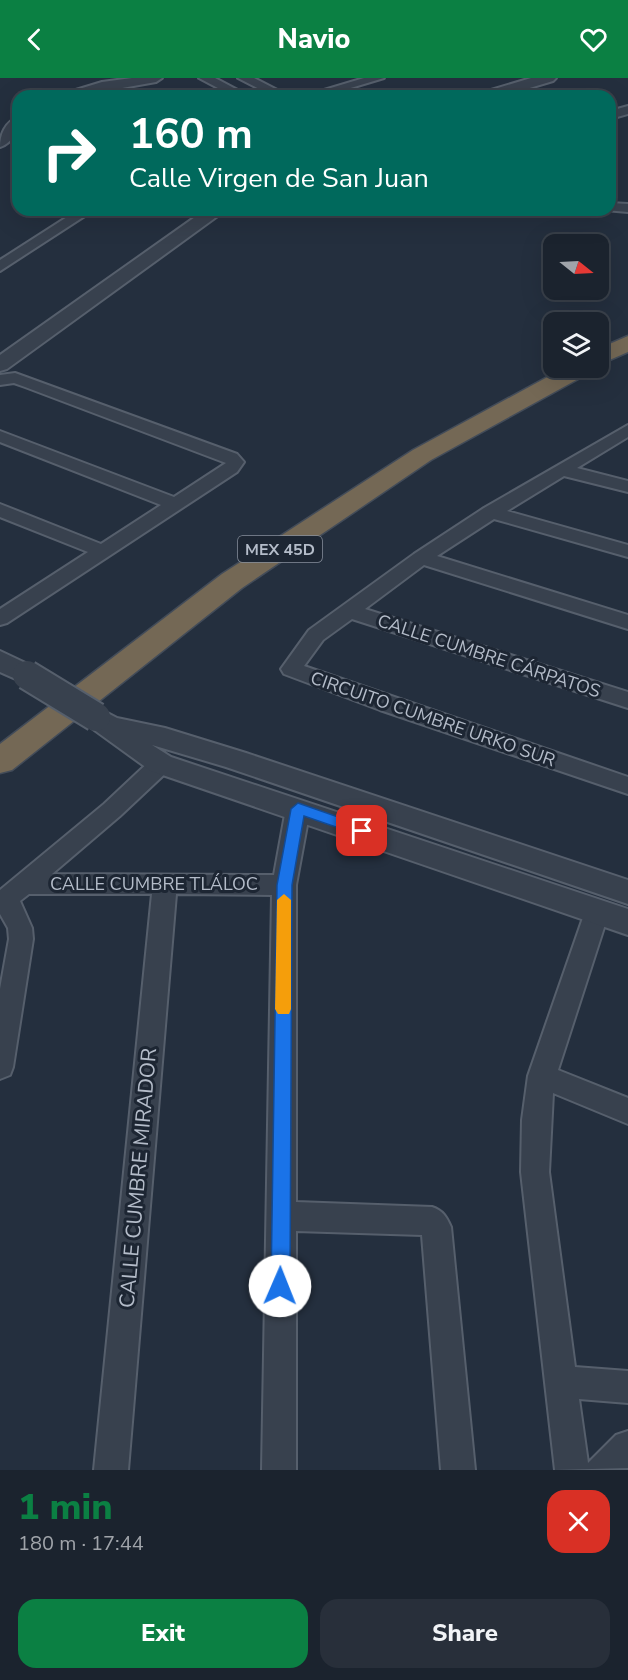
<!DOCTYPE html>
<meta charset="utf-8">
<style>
:root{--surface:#1b232e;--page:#282f3a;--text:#f1f3f6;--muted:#a0a4aa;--line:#39404a;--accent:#0b8043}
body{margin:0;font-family:"Nunito Sans",sans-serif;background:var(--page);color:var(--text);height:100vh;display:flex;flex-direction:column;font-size:22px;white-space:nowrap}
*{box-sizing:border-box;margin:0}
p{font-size:20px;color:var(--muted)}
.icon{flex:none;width:33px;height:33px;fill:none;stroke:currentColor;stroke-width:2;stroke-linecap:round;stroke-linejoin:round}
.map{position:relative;height:1392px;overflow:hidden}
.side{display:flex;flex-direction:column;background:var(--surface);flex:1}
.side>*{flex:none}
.hud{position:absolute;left:12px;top:12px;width:604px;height:126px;border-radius:18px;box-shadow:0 6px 24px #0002,0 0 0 2px var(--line);background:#00695c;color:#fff;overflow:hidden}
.needle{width:39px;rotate:108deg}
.fabs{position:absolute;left:543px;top:156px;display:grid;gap:12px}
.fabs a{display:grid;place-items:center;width:66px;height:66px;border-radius:12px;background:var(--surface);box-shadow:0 6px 24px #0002,0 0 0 2px var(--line);font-size:30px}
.pin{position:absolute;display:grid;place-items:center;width:51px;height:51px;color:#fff;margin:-26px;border-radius:12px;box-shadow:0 3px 9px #0006}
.me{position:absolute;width:66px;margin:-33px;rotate:1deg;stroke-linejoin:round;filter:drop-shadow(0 0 4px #0008)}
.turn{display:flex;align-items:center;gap:21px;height:126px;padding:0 18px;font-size:27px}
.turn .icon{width:78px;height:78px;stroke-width:2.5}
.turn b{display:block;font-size:42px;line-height:51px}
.round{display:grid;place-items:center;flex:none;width:63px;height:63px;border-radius:18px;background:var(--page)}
.summary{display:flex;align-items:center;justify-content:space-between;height:102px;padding:0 18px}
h1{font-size:36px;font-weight:800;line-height:45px;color:var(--accent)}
.button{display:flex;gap:12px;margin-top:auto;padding:12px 18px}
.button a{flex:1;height:69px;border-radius:18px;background:var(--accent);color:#fff;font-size:24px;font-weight:800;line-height:69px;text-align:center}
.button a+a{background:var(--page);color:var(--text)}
header{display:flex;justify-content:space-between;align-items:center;height:78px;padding:0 18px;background:var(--accent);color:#fff;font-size:27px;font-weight:800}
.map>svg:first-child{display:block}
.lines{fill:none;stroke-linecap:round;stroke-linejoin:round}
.minor-casing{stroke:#565f6c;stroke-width:4}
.tertiary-casing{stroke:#565f6c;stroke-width:4}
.motorway-casing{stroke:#434c59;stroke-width:3}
.minor{fill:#38414e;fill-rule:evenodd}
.tertiary{fill:#38414e;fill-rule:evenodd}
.motorway{fill:#746855;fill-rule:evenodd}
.tertiary-bridge-casing{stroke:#565f6c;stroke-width:32;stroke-linecap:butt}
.tertiary-bridge{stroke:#38414e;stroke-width:28}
.route{fill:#1a73e8;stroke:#114b97;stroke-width:1.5}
.slow{fill:#f59e0b}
.labels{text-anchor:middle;stroke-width:6;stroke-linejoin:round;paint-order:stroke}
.shield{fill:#1d2633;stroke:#878f9c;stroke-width:1.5}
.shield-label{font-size:16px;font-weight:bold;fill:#b4bcc9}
.street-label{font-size:18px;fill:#b4bcc9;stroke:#1d2633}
.near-street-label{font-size:21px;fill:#b4bcc9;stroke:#1d2633}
</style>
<header><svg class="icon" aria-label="back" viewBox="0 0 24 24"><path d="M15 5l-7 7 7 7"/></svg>Navio<svg class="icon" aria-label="heart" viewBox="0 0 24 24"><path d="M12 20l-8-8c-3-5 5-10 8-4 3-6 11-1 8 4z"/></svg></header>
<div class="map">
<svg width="628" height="1392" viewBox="0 0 628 1392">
<rect width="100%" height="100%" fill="#242f3e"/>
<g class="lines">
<defs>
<path id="minor" d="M132,0H162L156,4L77,18H56L102,4Z
M199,0H215L249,18H233Z
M238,0H254L289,18H273Z
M364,0H384L324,18H304Z
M628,28V36L610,41V33Z
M18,39C18,51 13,65 0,69C0,57 5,44 18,39Z
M610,125L628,126V134L605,132H610Z
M78,132H94L0,193V182Z
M15,295L237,376L244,384L237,394L7,545L0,547V531L88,474L0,439V426L101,466L161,427L0,364V353L174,419L226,385L25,309L14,305L0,307V297Z
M628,347V359L577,390L628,403V414L564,398L507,433L628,467V479L494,441L437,478L628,537V551L424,487L365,531L628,614V630L352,541L323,562L304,588L628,699V716L380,632L284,596L281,591L309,552L414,476L484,430Z
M161,678L169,680L172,686L169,692L120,738L52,796L274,797L286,731L290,725L298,722L306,725L310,731L296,807V1124L432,1129C443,1133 446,1138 451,1149L475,1392H441L422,1157L296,1153V1392H262L272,817L176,816L128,1392H94L152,816H29L20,823L32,850L33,861L13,989L10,997L0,1001V911L9,861L8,850L0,836V812L104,726L153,680Z
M597,824L606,827L609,834L558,992L628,1020V1046L553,1015L549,1094L575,1289L628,1293V1325L579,1321L588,1385L616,1357L628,1353V1390L555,1392L521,1094L522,1042L528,998L585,834L588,827Z"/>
<path id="tertiary" d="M531,0H556L553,3L503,18H478L481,15Z
M205,132H226L7,291L0,293V277Z
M0,573L36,590L40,597L36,604L27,606L0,594Z
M96,629L117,640L165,650L246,675L628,802V826L226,689L152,667L171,679L628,831V857L151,693L86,646L82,639L86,632Z"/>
<path id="motorway" d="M628,258V274L598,287V271Z
M564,290H593L589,295L431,382L242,510L12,692L0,695V666L222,496L413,372Z"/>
</defs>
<use href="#minor" class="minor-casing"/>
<use href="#tertiary" class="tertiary-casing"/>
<use href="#motorway" class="motorway-casing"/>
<use href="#minor" class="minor"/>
<use href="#tertiary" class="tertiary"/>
<use href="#motorway" class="motorway"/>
<defs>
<path id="tertiary-bridge" d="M27,597L96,639"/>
</defs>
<use href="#tertiary-bridge" class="tertiary-bridge-casing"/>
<use href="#tertiary-bridge" class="tertiary-bridge"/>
</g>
<path class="route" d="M298,725L367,749L369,753L362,758L304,738L292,807L290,1208L287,1214L280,1217L274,1214L271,1208L277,807L291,731Z"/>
<path class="slow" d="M284,816L291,822V931L289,936H278L275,931L277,822Z"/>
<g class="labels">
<rect class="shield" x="238" y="458" width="84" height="26" rx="4.5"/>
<g class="shield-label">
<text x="280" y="477">MEX 45D</text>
</g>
<g class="street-label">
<text transform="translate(489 578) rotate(18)" y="6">CALLE CUMBRE CÁRPATOS</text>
<text transform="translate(433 641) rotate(19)" y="6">CIRCUITO CUMBRE URKO SUR</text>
<text x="154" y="812">CALLE CUMBRE TLÁLOC</text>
</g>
<g class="near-street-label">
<text transform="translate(138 1100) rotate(-85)" y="7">CALLE CUMBRE MIRADOR</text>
</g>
</g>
</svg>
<div class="fabs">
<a><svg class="needle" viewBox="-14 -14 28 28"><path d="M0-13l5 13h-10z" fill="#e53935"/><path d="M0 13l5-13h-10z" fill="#a0a4aa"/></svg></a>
<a><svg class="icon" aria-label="layers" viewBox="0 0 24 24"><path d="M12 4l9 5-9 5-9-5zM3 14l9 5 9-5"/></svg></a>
</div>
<div class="pin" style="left:362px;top:753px;background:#d93025"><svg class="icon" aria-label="arrive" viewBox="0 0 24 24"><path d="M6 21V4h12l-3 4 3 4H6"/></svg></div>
<svg class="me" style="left:280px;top:1208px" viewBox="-20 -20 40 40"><circle r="19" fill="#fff"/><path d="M0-13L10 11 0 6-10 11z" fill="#1a73e8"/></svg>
<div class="hud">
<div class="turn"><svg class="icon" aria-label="right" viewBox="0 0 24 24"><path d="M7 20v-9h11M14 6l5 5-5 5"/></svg><div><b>160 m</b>Calle Virgen de San Juan</div></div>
</div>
</div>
<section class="side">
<div class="summary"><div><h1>1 min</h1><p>180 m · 17:44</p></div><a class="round" style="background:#d93025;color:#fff"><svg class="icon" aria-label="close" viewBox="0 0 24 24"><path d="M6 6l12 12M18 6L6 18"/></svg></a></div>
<div class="button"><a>Exit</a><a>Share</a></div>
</section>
